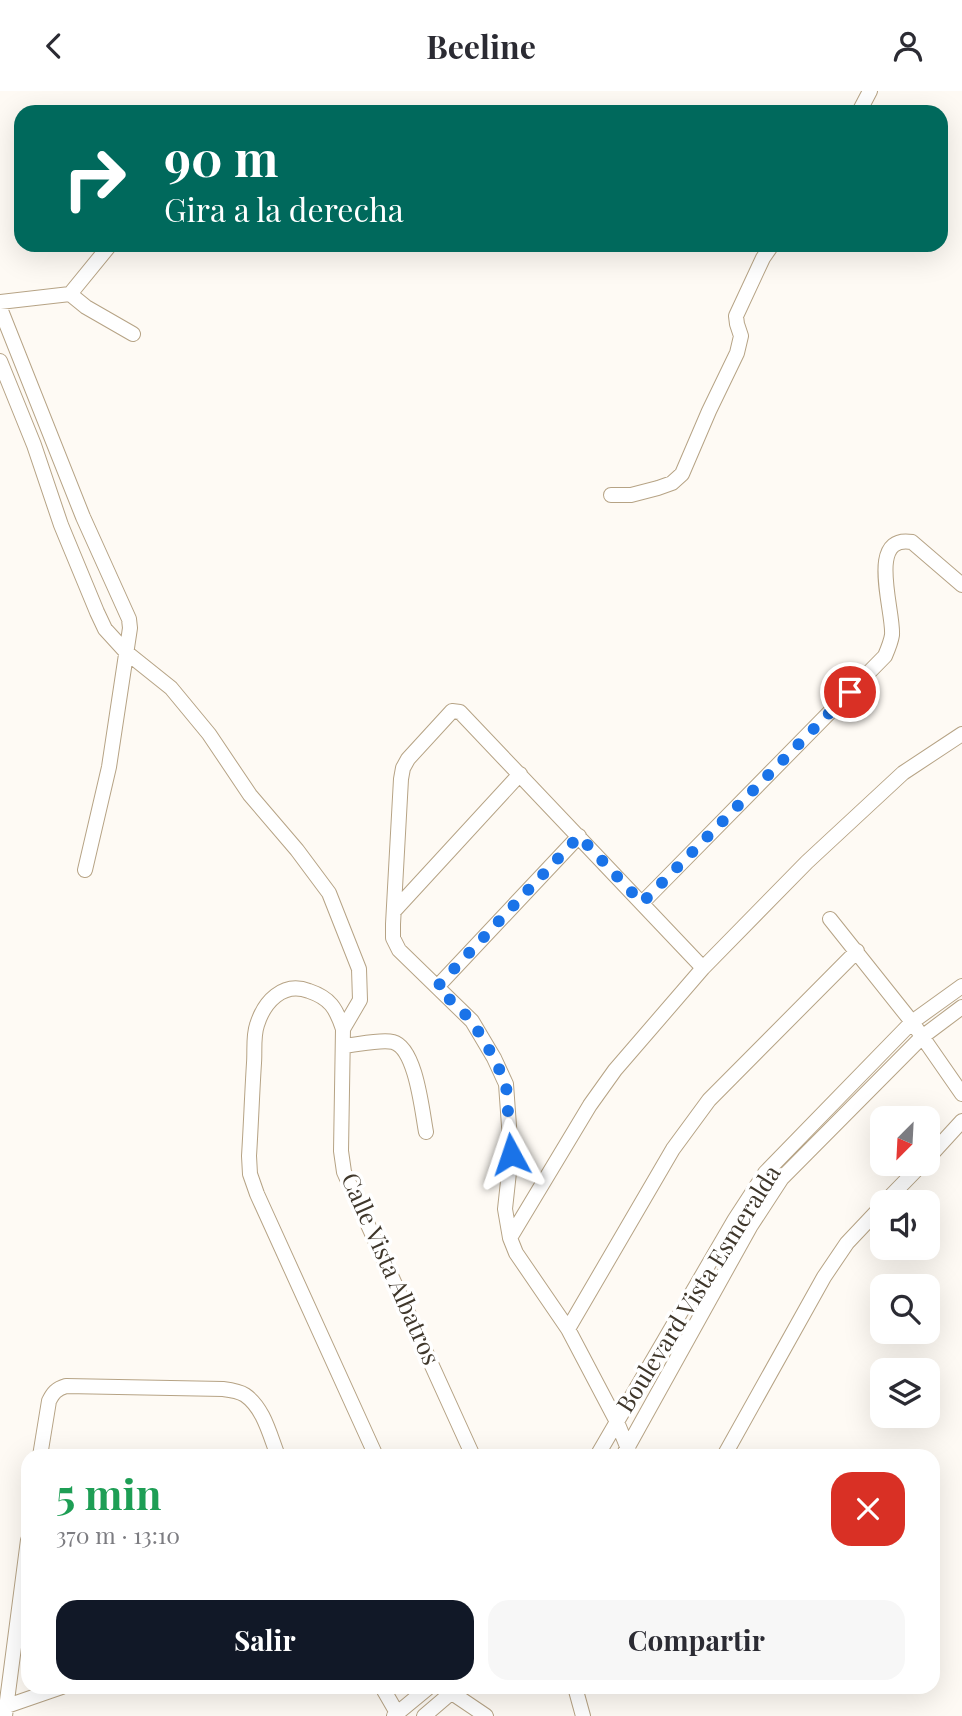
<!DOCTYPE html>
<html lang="es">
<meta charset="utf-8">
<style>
:root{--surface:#fff;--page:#f7f7f7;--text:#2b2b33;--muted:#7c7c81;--accent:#111827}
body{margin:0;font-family:"Playfair Display",serif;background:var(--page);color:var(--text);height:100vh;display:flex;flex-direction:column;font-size:26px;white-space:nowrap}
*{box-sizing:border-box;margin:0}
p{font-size:23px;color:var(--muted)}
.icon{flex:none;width:38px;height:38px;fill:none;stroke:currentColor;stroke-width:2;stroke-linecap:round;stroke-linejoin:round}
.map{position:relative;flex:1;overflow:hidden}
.side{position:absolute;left:21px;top:1358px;width:919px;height:245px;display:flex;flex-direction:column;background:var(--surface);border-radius:21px;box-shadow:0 7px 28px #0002}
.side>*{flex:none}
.banner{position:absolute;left:14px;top:14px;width:934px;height:147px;border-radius:21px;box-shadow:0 7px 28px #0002;background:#00695c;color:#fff;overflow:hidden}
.needle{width:46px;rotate:204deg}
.controls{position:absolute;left:870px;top:1015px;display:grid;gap:14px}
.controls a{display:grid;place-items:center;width:70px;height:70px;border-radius:14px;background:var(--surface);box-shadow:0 7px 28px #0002;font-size:35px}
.pin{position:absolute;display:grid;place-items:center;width:60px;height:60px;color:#fff;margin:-30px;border:4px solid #fff;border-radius:50%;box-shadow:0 2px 7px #0007}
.me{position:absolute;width:77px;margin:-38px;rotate:355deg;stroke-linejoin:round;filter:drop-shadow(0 0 5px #0008)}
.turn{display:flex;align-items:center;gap:24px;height:147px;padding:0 35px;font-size:32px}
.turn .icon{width:91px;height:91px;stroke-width:2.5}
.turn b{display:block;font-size:49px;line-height:60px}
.round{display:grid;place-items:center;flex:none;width:74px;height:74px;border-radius:21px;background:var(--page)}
.summary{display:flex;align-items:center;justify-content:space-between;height:119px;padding:0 35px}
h1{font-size:42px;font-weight:700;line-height:52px;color:#1e9e55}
.cta{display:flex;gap:14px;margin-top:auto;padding:14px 35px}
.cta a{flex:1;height:80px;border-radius:21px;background:var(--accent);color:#fff;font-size:28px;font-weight:700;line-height:80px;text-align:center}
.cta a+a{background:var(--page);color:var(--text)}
header{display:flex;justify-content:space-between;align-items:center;height:91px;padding:0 35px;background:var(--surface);font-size:32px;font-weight:700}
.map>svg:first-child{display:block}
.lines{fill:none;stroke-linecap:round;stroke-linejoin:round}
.minor-casing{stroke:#b6a385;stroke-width:16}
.minor{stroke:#fff;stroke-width:14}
.route{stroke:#1a73e8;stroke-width:12;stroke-dasharray:0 21.6}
.labels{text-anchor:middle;stroke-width:7;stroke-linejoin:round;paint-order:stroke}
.street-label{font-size:24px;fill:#3f372b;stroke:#fff}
</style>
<header><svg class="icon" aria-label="back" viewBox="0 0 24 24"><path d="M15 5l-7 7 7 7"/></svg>Beeline<svg class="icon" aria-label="person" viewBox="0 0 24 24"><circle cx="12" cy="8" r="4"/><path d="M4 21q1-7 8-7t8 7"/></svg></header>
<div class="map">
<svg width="962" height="1625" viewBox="0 0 962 1625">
<rect width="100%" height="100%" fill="#fefaf4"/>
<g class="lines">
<defs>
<path id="minor" d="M859,21L870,0
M70,203L86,216L133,243
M0,211L70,203L110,154
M0,217L83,426L129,528L130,537L109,676L85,779
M0,270L34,354L61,434L97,521L105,538L126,561L171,597L209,643L250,704L297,759L329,802L359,878L360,909L343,938
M611,404H631L658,397L672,392L682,383L709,320L737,262L741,245L737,233L736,225L763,167L772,154
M642,812L885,565C888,558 891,551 892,544C894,520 866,443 912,451L962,494
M394,820L520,683
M830,828L912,931L962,1003
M437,896L579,745
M343,955C357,954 380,948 393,951C416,957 422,1020 426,1041
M928,1067L962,1030
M885,1111L922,1073
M510,1147L505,1118L511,1063L506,993L494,967L472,930L399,859L393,847V833L401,688L403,677L408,668L452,620L460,621L703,877
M568,1238L673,1058L709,1009L857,860
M625,1361L750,1136L782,1087L922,946L962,916
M40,1365L49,1310C53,1302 56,1298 66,1295L223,1298C231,1299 239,1300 245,1304C264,1317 270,1345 278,1365
M376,1365L257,1103L250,1083L249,1065C251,1034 252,1003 254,972C255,960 253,945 257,934C264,911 283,890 309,900C330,907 336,917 343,938L341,1060L344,1081L473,1365
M597,1365L735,1128L765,1082L912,931L962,895
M631,1365L617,1331L568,1238L516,1162L510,1147L590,1014L615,979L703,877L807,771L903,682L962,643
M724,1365L824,1186L847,1152L882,1115
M382,1596L397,1622
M575,1596L583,1625
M452,1602L486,1625
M7,1615L62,1596
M5,1625L28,1449
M394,1625L429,1596
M424,1625L458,1596"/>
</defs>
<use href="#minor" class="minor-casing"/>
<use href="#minor" class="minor"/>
</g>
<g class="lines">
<path class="route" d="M511,1063L506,993L494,967L472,930L437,896L579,745L642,812L850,601"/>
</g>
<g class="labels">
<g class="street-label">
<text transform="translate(390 1178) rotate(66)" y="8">Calle Vista Albatros</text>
<text transform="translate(699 1198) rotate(-58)" y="8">Boulevard Vista Esmeralda</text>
</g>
</g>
</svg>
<div class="controls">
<a><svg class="needle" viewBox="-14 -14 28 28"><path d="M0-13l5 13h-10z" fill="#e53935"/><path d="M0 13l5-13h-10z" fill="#7c7c81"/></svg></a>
<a><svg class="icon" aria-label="sound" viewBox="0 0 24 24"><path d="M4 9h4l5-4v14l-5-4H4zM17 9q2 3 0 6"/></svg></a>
<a><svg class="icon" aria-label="search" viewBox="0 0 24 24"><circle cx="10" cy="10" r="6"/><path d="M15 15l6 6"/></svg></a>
<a><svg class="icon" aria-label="layers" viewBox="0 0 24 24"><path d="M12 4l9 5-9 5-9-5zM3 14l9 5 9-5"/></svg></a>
</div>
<div class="pin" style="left:850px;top:601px;background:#d93025"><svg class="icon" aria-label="arrive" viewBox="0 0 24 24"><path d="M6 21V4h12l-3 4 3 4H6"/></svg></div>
<svg class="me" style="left:511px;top:1063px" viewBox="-20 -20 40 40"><path d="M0-17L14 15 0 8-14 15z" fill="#1a73e8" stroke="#fff" stroke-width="4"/></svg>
<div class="banner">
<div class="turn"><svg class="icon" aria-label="right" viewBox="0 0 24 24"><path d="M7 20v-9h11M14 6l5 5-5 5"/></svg><div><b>90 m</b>Gira a la derecha</div></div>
</div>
<section class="side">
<div class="summary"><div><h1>5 min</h1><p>370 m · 13:10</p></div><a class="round" style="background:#d93025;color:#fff"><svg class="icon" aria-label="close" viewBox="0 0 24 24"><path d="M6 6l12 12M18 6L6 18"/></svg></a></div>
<div class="cta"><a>Salir</a><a>Compartir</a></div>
</section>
</div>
